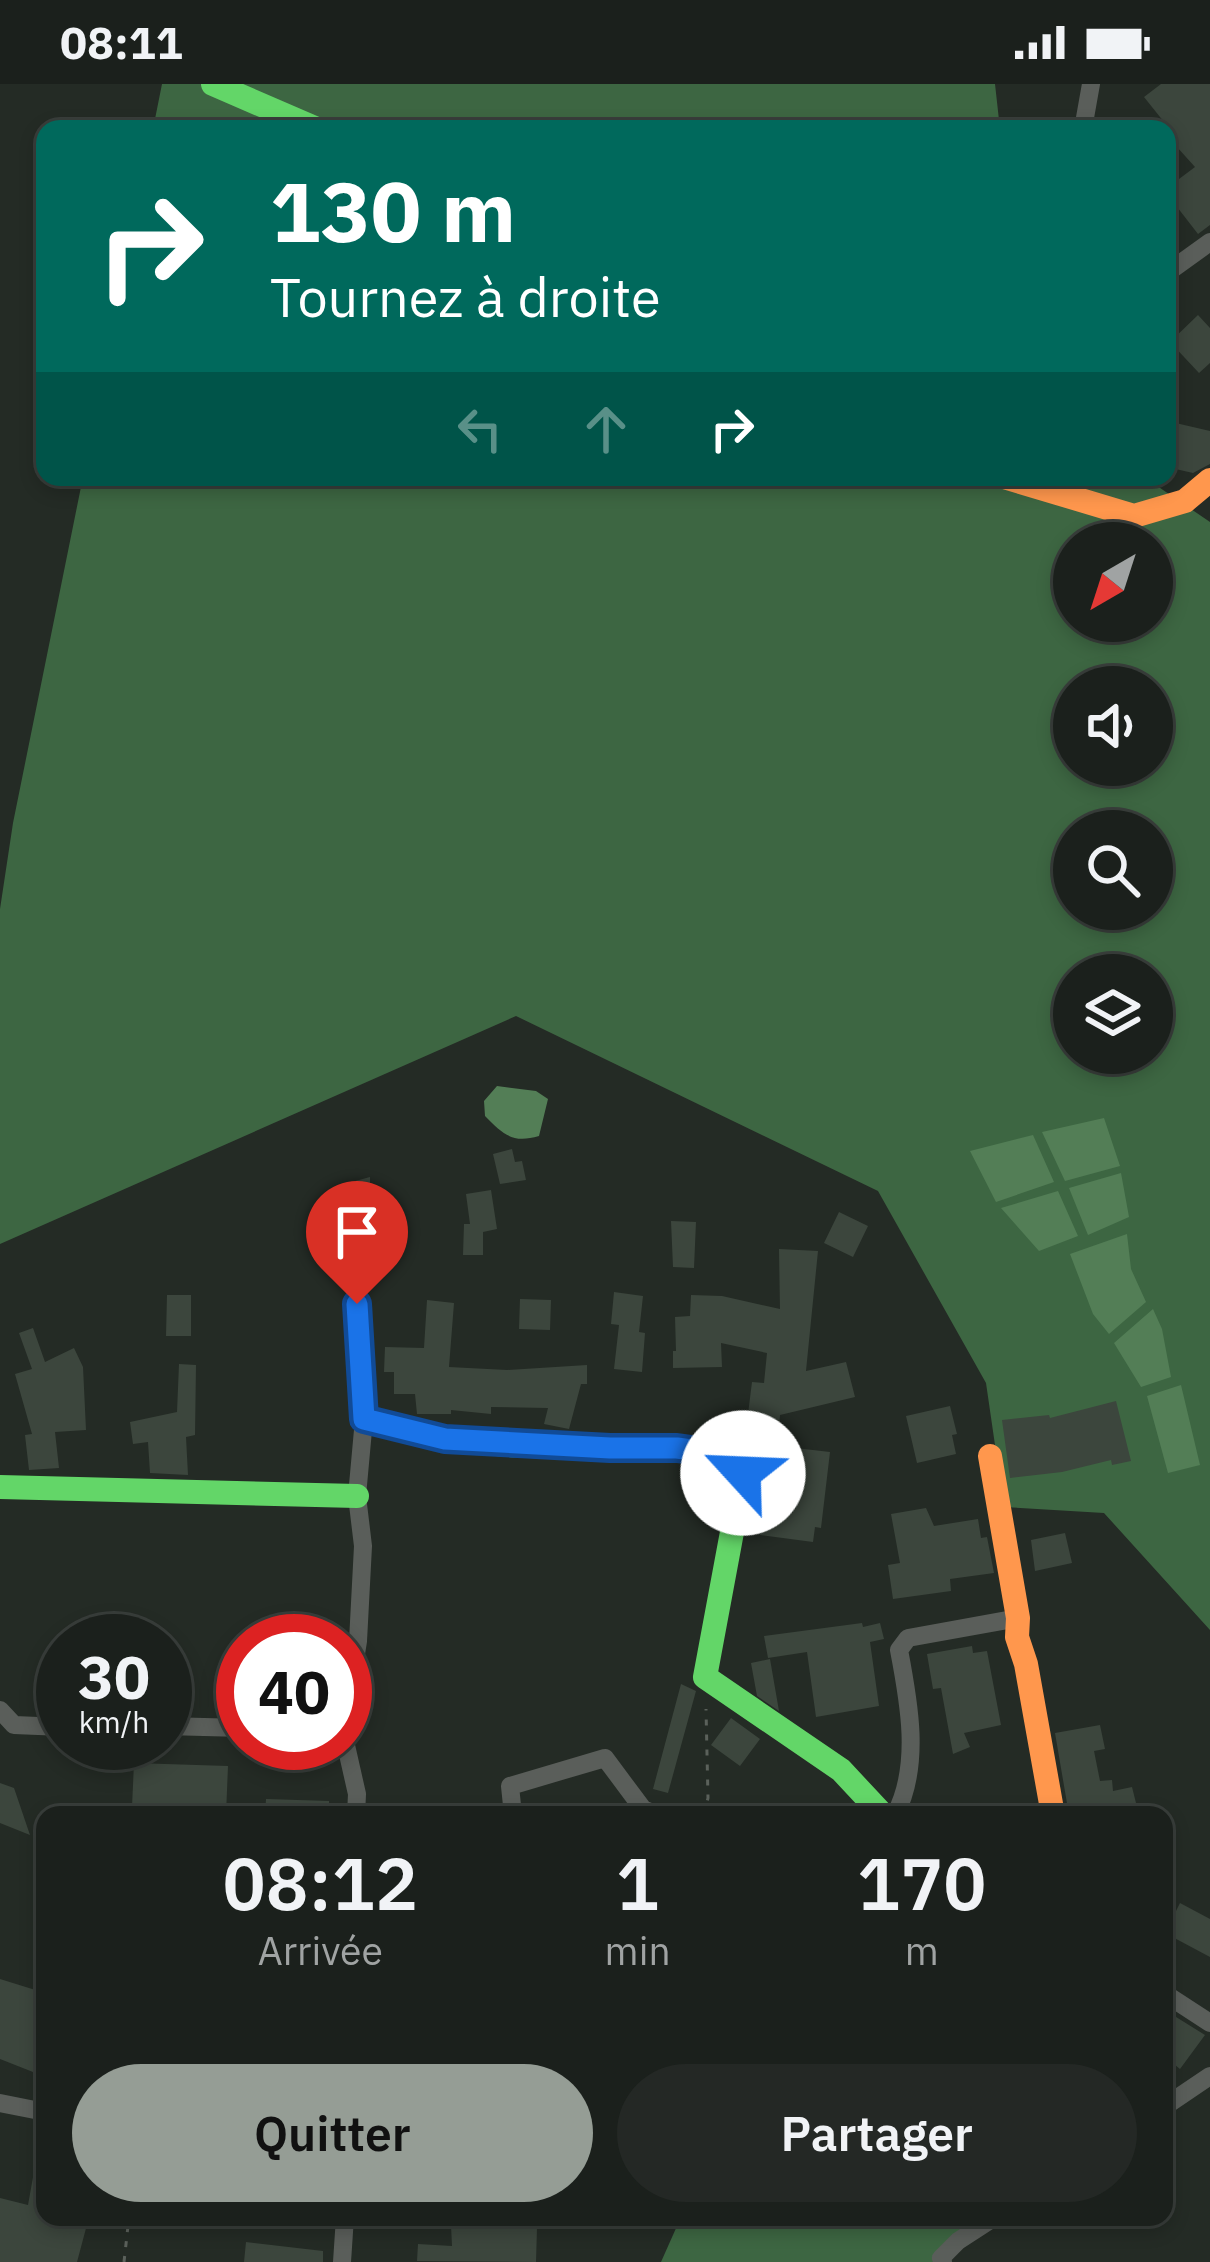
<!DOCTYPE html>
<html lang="fr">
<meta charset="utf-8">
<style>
:root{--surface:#1b201c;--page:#242825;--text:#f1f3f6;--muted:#a0a3a3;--line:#393e3b;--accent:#959d95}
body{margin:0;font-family:"IBM Plex Sans",sans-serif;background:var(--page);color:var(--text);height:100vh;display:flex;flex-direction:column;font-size:45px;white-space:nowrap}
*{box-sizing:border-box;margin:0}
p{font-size:39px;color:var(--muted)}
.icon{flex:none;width:66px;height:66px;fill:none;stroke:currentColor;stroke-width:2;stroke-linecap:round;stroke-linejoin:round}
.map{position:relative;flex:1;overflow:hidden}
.sheet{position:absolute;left:36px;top:1722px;width:1137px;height:420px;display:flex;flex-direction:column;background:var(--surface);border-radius:24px;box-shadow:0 6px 18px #0003,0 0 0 3px var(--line)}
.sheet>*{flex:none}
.banner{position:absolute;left:36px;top:36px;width:1140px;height:366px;border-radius:24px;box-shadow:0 6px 18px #0003,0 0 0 3px var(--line);background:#00695c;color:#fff;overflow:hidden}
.needle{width:78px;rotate:219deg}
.buttons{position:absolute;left:1053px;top:438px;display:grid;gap:24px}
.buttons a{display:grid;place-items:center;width:120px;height:120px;border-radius:50%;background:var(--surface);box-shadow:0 6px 18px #0003,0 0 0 3px var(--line);font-size:60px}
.speed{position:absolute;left:36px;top:1530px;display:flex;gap:24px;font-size:60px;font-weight:700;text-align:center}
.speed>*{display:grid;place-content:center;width:156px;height:156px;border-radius:50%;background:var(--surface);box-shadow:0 6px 18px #0003,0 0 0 3px var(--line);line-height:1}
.speed small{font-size:30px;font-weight:400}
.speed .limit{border:18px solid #d22;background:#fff;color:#111}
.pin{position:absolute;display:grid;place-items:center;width:102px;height:102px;color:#fff;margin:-123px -51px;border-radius:50% 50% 50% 0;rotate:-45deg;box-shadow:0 0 12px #0007}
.pin .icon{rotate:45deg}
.me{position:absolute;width:132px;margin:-66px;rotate:295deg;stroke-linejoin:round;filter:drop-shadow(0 0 9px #0008)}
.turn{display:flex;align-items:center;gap:42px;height:252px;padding:0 36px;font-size:54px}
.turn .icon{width:156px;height:156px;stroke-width:2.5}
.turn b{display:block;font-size:84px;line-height:102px}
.lanes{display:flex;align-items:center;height:114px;padding:0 36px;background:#0003;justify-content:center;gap:60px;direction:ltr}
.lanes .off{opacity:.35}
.eta{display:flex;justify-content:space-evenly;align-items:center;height:204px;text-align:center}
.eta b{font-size:72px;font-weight:600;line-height:84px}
.button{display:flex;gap:24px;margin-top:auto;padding:24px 36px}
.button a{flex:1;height:138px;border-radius:72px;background:var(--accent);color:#111;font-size:48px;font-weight:600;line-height:138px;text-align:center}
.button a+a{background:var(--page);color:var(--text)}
.status{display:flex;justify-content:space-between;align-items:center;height:84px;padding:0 60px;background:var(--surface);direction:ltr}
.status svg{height:33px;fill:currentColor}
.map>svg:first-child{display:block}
.forest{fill:#3d6642;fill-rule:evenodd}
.water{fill:#537e56}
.building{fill:#3c463d}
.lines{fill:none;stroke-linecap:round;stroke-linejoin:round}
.path{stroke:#5b615b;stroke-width:3;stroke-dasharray:6 9;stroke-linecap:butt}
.street{stroke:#5a5e5a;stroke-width:18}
.fast{stroke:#63d668;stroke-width:24}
.slow{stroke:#ff974d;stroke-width:24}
.route-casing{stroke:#114b97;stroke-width:30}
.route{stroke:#1a73e8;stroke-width:21}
</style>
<div class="status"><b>08:11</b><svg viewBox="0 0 49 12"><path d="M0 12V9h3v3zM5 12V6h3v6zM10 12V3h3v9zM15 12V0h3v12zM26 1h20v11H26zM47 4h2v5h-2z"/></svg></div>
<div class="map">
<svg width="1210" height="2178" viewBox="0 0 1210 2178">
<rect width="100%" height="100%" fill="#242b25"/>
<path class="forest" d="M162,0H995L1000,45H153Z
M83,393H1144L1210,438V1546L1104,1429L1004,1423L986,1299L878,1107L516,932L0,1160V825L13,739ZM1074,459H1152V537H1074ZM1074,603H1152V681H1074ZM1074,747H1152V825H1074ZM1074,891H1152V969H1074Z
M681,2133H994L943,2178H661Z"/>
<path class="water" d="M497,1002L536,1007L548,1015L539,1052C512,1060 503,1050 485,1032L484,1017Z
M1104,1034L1120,1082L1065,1097L1042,1048Z
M1033,1051L1054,1098L996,1118L970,1067Z
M1121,1089L1129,1133L1088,1151L1069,1104Z
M1058,1107L1078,1152L1039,1167L1001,1124Z
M1127,1150L1131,1185L1146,1218L1109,1250L1093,1230L1070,1170Z
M1153,1225L1162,1245L1171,1293L1141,1303L1114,1259Z
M1181,1301L1200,1381L1168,1389L1147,1312Z"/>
<path class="building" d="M1161,0H1210V141L1198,150L1167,110V104L1195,83L1167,52L1172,48L1144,13Z
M1198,231L1210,244V279L1199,289L1170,258Z
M1167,337L1210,347V380L1193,389L1167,383Z
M512,1065L515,1078L522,1077L526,1096L500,1100L493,1070Z
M370,1093V1130L337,1144L329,1111L337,1102Z
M491,1106L497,1145L483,1148V1171H463L464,1140H470L466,1110Z
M839,1128L868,1142L853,1173L824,1159Z
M671,1137L696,1138L694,1184L673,1183Z
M779,1165L818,1167L806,1287L846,1278L855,1313L780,1331L779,1342L747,1338L752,1298L764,1299L767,1269L721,1259L722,1283L673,1284V1267H676L675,1233L690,1232L691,1211L722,1212L780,1225Z
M614,1208L643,1212L639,1248L645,1249L642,1288L614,1285L619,1241L611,1240Z
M167,1211H191V1252H166Z
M520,1215L551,1216L550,1246L519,1245Z
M427,1216L454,1219L449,1283L507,1286L587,1281V1300H581L569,1345L544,1340L548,1324L491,1323V1330L451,1326V1330H417L415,1310H394V1288H384L385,1263L424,1264Z
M33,1244L45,1278L74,1264L83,1283L86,1346L55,1348L59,1384L29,1386L25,1351L32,1350L15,1290L32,1285L19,1249Z
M179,1280L196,1281L195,1351L186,1353L188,1391L150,1389L148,1358L133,1360L130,1338L177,1328Z
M1116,1317L1131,1377L1112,1381L1111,1376L1062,1388L1010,1394L1002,1336L1049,1331L1050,1334Z
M950,1322L957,1350L952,1351L956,1370L917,1379L906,1332Z
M787,1363L830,1368L821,1444L815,1443L813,1458L760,1451L766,1399L758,1398L757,1373L785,1377Z
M926,1424L934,1442L978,1435L981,1454L987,1453L994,1489L950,1495L951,1507L893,1515L888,1481L900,1479L891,1430Z
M1065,1449L1072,1479L1035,1487L1031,1456Z
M862,1539L863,1543L880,1539L884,1555L870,1558L879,1622L816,1633L807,1568L768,1574L764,1552Z
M972,1562L973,1569L987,1567L1001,1641L964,1649L970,1663L953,1670L941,1604L933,1605L927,1570Z
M770,1575L779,1627L757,1612L751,1579Z
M681,1600L696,1607L668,1709L653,1705Z
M731,1634L760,1655L740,1682L711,1661Z
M1100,1641L1105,1665L1094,1667L1100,1697L1112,1696L1113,1707L1132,1703L1139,1731H1069L1055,1649Z
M134,1679L228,1682L226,1731L179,1730V1727L132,1723Z
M0,1699L14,1704L30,1751L0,1739Z
M266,1715L329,1717V1731H265Z
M1180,1819L1210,1835V1873L1165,1849Z
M0,1895L45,1909V1986L35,1982L33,1988L0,1975Z
M1168,1928L1205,1951L1180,1985L1164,1972V1933Z
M37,2071L45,2072V2133H89L77,2178H0V2114L28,2121Z
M451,2141L537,2144L536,2178L417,2177L418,2160L452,2162Z
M246,2158L323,2167V2178H244Z"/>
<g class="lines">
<path class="path" d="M704,1731L708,1714L706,1625
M124,2178L129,2133"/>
<path class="street" d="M1083,45L1091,0
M1167,189L1210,158
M0,1626L14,1641L63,1643
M345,1639L358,1557L363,1462L357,1412L364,1335L357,1220
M165,1642L243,1644
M345,1657L357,1710L356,1731
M513,1731L510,1702L605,1674L643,1725L658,1731
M895,1731C921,1682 909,1618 899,1566L908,1554L1018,1534
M1164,1909L1210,1939
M0,2019L45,2028
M1164,2023L1210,1992
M342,2178L345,2133
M943,2178L941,2174L958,2157L995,2133"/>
<path class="fast" d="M213,0L317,45
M364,1335C391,1342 419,1351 446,1355C542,1369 640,1357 735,1373L742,1379L743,1389L705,1593L841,1686L883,1731
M0,1403L357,1412"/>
<path class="slow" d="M1004,393L1134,432L1185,417L1210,396
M990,1372L1018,1534L1017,1553L1026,1580L1053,1731"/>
</g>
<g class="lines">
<defs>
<path id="route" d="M357,1220L364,1335L445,1355L610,1364H677L735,1372L742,1379L743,1389"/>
</defs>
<use href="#route" class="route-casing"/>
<use href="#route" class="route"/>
</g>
</svg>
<div class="buttons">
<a><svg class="needle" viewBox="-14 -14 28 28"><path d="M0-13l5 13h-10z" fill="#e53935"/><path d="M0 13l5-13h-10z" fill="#a0a3a3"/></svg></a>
<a><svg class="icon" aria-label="sound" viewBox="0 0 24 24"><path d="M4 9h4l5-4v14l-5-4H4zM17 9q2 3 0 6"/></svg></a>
<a><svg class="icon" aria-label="search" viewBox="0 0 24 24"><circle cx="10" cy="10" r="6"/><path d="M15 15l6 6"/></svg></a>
<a><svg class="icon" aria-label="layers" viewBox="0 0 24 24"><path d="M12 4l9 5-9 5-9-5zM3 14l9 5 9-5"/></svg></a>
</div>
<div class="speed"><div>30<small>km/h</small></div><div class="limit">40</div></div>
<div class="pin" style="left:357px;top:1220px;background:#d93025"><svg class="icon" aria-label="arrive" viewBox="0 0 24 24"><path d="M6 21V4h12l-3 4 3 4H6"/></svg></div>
<svg class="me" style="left:743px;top:1389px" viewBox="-20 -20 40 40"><circle r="19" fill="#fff"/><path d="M0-13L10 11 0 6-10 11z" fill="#1a73e8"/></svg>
<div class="banner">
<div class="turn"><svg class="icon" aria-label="right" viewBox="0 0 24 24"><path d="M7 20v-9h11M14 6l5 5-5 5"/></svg><div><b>130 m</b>Tournez à droite</div></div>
<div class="lanes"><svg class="icon off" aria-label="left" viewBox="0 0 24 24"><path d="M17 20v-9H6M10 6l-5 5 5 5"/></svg><svg class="icon off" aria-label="ahead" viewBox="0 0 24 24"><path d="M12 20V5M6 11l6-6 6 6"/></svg><svg class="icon" aria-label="right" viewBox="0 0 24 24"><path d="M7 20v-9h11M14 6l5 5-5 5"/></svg></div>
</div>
<section class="sheet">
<div class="eta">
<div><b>08:12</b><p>Arrivée</p></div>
<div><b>1</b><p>min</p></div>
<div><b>170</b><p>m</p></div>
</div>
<div class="button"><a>Quitter</a><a>Partager</a></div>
</section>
</div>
